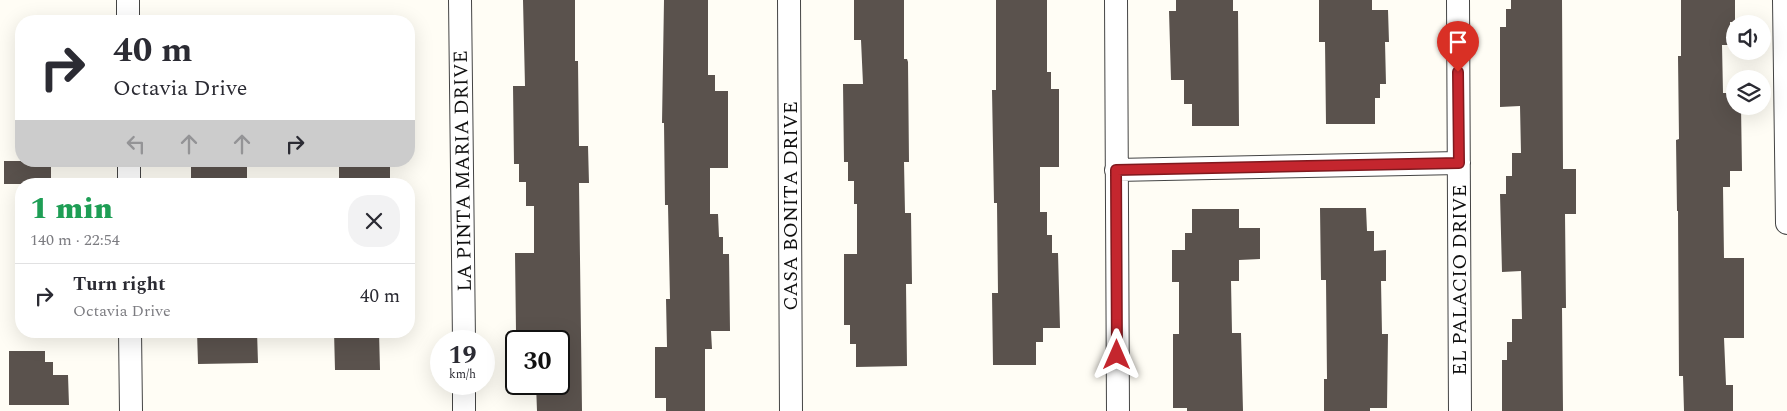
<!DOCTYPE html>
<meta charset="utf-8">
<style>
:root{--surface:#fff;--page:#f2f2f3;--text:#2b2b33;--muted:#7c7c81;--line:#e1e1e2}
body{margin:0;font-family:Spectral,serif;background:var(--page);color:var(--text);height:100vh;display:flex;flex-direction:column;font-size:19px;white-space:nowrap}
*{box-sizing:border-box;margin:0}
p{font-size:16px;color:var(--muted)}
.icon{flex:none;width:28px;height:28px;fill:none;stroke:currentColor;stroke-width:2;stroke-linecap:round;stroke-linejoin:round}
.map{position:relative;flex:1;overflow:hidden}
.sheet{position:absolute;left:15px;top:178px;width:400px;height:160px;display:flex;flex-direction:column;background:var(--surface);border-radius:20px;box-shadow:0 5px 20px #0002}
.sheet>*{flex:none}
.guide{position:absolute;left:15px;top:15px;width:400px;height:152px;border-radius:20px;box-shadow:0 5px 20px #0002;background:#fff;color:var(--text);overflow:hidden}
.fabs{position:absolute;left:1726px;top:15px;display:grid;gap:10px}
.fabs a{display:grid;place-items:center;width:45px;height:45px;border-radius:50%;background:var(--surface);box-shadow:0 5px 20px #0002;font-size:25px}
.speed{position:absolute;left:430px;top:330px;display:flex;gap:10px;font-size:25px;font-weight:700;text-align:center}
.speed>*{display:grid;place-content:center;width:65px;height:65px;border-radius:50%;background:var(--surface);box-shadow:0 5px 20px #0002;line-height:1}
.speed small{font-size:12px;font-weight:400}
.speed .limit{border:2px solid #111;border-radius:8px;background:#fff;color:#111}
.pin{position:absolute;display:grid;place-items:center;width:42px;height:42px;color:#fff;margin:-51px -21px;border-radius:50% 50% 50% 0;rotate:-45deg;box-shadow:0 0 5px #0007}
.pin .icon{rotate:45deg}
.me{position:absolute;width:55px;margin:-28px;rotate:0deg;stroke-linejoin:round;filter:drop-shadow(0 0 4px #0008)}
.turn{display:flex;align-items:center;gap:18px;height:105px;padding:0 15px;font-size:22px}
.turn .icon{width:65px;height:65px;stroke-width:2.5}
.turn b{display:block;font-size:35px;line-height:42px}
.lanes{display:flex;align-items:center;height:48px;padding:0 15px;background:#0003;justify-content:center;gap:25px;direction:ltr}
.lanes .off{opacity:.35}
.round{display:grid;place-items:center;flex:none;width:52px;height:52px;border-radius:20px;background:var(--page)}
.head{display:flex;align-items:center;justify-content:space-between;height:85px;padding:0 15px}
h1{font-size:30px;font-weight:800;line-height:38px;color:#1e9e55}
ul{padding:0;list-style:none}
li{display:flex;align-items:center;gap:15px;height:65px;padding:0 15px;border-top:1px solid var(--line)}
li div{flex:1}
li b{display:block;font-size:19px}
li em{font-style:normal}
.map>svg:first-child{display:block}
.building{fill:#5a524d}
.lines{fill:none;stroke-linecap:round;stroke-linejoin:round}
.street-casing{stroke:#444;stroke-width:24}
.street{stroke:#fff;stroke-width:22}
.route-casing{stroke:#7f191e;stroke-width:12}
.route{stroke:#c4262e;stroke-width:9}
.labels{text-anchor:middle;stroke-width:5;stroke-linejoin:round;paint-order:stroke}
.street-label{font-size:20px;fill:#111;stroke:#fff}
</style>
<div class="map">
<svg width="1787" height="411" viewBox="0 0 1787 411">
<rect width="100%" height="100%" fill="#fffdf5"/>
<path class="building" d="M523,0H575V61H578L579,146H588L589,183H579L582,411H537L536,384H559V341H534V331H516L515,253H534V206H526V182H519V164H514L513,86H525Z
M664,0H708V75H715V91H728V168H710V214H718L719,237H723V254H729L730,331H711L712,349H705V411H666V398H655V347H667L666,299H670L668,205H665L664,123H662Z
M854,0H904V59H907L908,62L909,162H904L905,213H911L912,284H906L907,366L856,367V344H850V325H844V254H857V204H854V181H848V162H844L843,84H863L861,40H854Z
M996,0H1047V72H1051V89H1059V167H1040V212H1047V235H1052V253H1058L1060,328H1043V342H1036V365H993L992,293H998L997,203H994L992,90H996Z
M1176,0H1233V11H1238L1239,126H1192V104H1184V80H1171L1169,11H1176Z
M1319,0H1372V10H1388L1389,42H1385L1386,84H1380V98H1375V124H1326L1325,42H1319Z
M1511,0H1562L1563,169H1576V214H1565L1566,308H1562L1563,411H1502V360H1507V342H1512V319H1522L1521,271L1502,272L1500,194H1506V176H1512V153H1521L1520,106L1500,107V27H1506V9H1511Z
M1681,0H1735V22H1730V45H1722L1723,93H1735V106H1741L1742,171H1730V187H1723L1724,258H1744V338H1724L1726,385H1733V411H1684L1683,376H1679L1678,211H1677L1676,140L1679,139L1678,56H1681Z
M4,161H51V184H4Z
M191,161H247V184H191Z
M339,161H390V184H339Z
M1320,208H1366L1367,231H1374V251L1386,250V281H1381L1382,334H1388L1387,408H1370V411H1324V379H1327L1326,280H1321Z
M1192,209H1239V228H1260V259L1239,260V281H1231L1232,333H1241L1243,411H1187V408H1173V334H1179V282H1172V250H1185V233H1192Z
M197,331H257L258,363L198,364Z
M334,331H379L380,370H335Z
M9,351H45V362H53V375H68L69,405H9Z"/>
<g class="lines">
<defs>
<path id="street" d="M128,0V21
M460,0L464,341
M789,0L791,411
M1116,0L1118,411
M1458,0L1460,411
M1784,0L1787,223
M129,161V184
M1116,170L1459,163
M130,331L131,411
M464,384V411"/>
</defs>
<use href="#street" class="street-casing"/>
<use href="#street" class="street"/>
</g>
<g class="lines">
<defs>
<path id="route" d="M1117,355L1116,170L1459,163L1458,72"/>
</defs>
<use href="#route" class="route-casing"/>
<use href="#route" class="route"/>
</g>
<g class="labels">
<g class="street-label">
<text transform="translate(462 171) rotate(-91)" y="7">LA PINTA MARIA DRIVE</text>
<text transform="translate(790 206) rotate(-90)" y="7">CASA BONITA DRIVE</text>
<text transform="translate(1459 280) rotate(-90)" y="7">EL PALACIO DRIVE</text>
</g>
</g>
</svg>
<div class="fabs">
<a><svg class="icon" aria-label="sound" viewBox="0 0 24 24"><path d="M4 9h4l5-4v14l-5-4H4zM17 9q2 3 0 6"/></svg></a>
<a><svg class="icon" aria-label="layers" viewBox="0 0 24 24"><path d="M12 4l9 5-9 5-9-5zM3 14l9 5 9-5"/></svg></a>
</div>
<div class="speed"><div>19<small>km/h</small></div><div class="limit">30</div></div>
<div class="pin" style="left:1458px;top:72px;background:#d93025"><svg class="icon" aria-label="arrive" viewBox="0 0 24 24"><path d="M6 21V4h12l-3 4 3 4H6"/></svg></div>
<svg class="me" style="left:1117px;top:355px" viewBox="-20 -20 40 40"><path d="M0-17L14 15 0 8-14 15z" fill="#c4262e" stroke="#fff" stroke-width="4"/></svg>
<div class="guide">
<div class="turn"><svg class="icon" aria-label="right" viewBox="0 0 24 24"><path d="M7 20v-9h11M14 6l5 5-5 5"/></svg><div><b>40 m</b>Octavia Drive</div></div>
<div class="lanes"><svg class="icon off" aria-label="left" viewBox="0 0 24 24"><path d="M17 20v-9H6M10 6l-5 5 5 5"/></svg><svg class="icon off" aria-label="ahead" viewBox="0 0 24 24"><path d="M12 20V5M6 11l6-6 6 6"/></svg><svg class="icon off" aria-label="ahead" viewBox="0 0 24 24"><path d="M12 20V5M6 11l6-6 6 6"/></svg><svg class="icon" aria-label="right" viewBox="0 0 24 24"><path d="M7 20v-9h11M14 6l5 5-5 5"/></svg></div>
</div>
<section class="sheet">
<div class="head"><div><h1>1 min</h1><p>140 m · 22:54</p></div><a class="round"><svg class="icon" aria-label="close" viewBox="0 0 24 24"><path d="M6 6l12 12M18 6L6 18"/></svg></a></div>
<ul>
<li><svg class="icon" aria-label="right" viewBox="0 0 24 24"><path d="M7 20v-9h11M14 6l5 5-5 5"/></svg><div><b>Turn right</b><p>Octavia Drive</p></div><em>40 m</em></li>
</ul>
</section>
</div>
